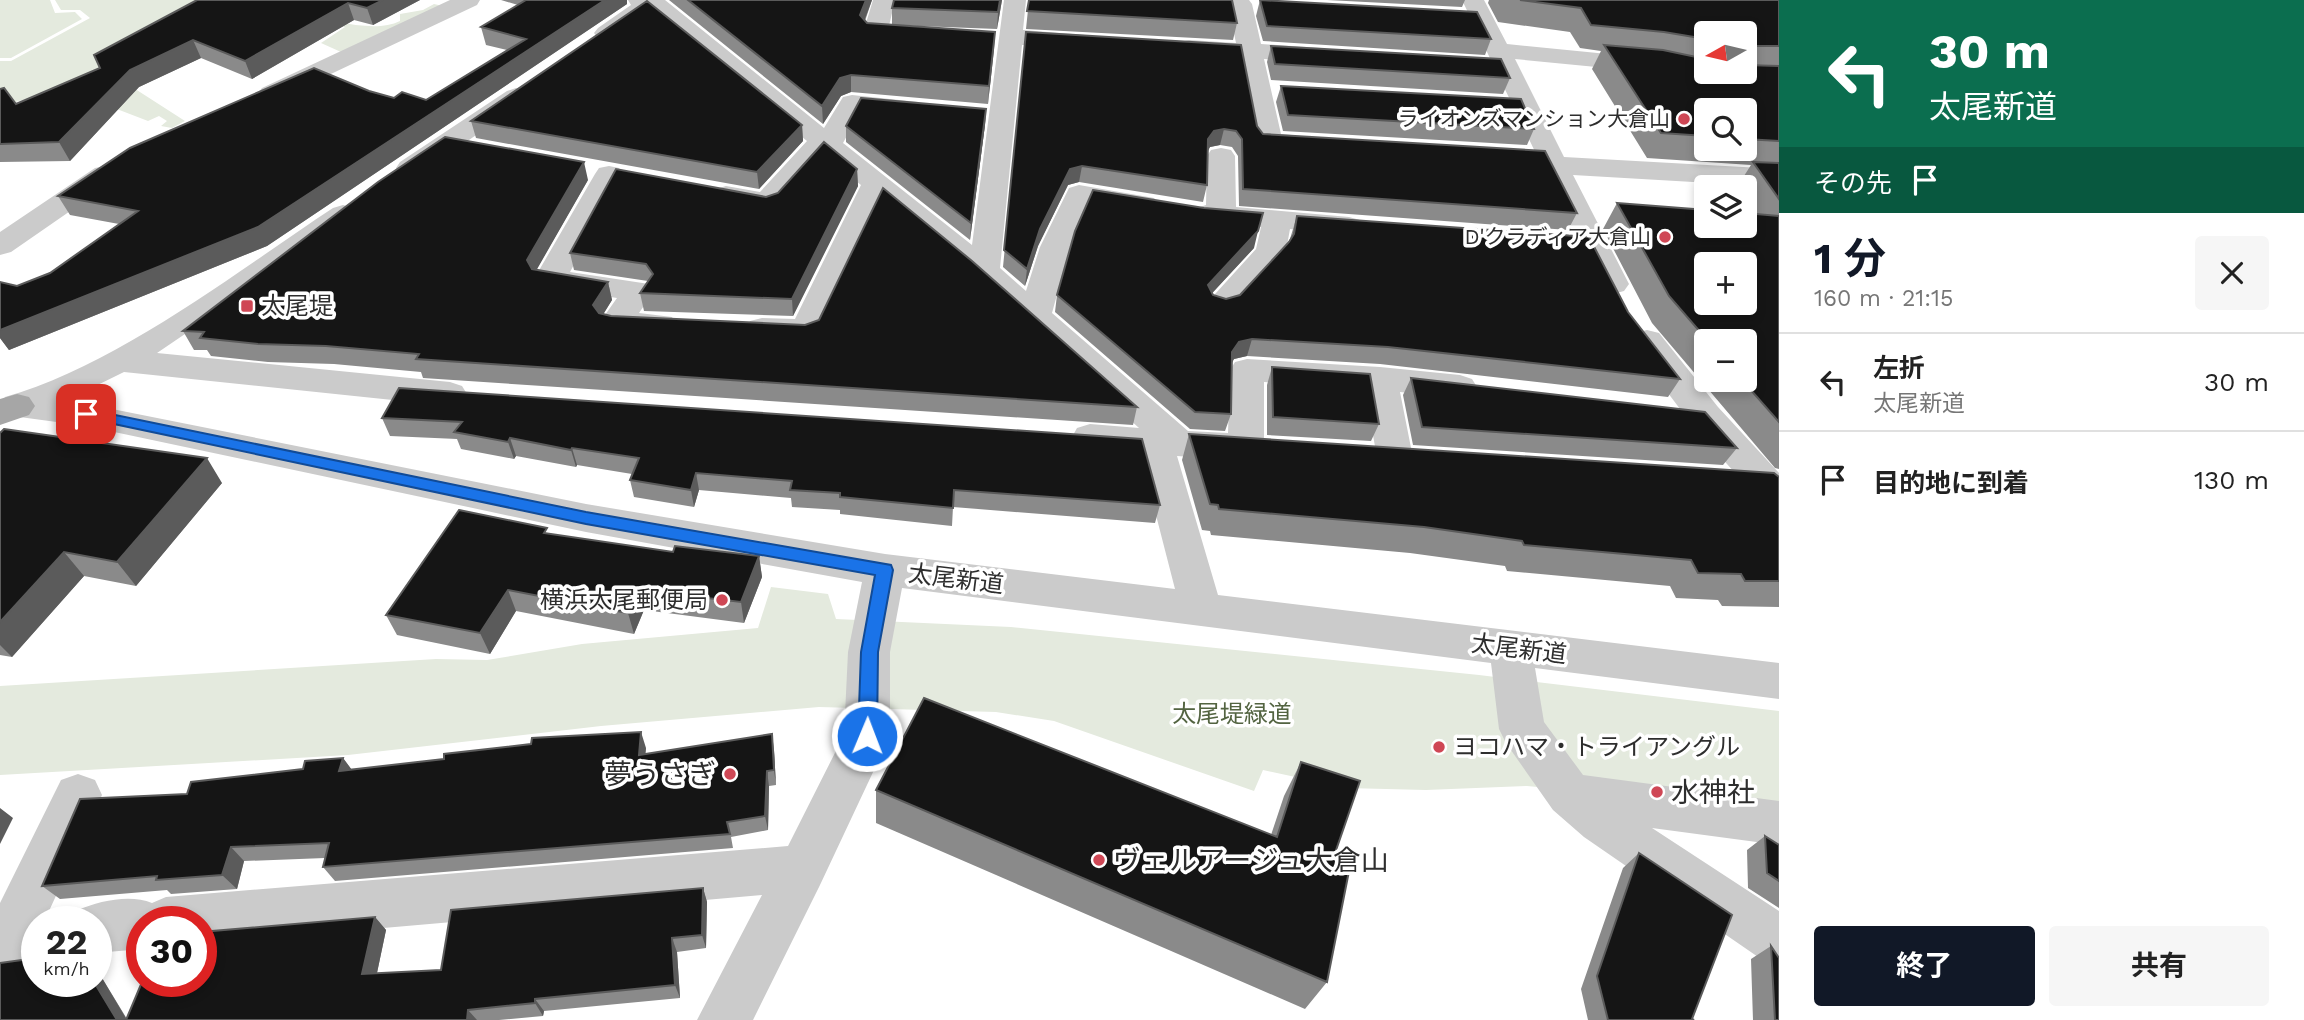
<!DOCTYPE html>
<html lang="ja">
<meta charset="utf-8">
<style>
:root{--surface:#fff;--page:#f6f6f6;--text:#222;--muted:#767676;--line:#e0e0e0;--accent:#111827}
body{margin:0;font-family:"Work Sans","Noto Sans JP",sans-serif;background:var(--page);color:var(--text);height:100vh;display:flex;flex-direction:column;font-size:26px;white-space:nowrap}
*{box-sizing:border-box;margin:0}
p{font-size:23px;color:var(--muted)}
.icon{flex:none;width:38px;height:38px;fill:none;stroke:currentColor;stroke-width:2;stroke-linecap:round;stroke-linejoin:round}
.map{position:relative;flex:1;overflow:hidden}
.panel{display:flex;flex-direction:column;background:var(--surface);width:525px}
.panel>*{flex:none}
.top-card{background:#0b6e4f;color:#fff;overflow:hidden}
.needle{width:46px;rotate:262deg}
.fabs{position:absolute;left:1694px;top:21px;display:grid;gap:14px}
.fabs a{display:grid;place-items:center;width:63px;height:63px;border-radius:7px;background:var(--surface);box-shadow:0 4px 10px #0003;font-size:35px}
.speed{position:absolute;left:21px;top:906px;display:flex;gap:14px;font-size:35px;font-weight:700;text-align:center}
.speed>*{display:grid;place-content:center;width:91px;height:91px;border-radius:50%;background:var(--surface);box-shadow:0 4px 10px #0003;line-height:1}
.speed small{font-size:18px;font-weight:400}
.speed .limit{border:10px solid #d22;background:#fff;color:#111}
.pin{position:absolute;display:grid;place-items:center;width:60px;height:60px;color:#fff;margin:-30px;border-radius:14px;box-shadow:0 4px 10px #0006}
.me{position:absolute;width:77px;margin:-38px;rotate:1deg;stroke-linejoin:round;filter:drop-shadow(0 0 5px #0008)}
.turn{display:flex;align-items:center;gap:24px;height:147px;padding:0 35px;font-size:32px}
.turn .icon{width:91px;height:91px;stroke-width:2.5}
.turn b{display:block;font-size:49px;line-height:60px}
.then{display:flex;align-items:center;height:66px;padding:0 35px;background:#0003;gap:14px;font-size:26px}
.round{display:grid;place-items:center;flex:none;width:74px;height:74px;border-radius:7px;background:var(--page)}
.overview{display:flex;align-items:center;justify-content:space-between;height:119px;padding:0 35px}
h1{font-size:42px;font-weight:700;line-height:52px;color:var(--accent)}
.action{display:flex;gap:14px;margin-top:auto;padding:14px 35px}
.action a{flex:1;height:80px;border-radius:7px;background:var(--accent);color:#fff;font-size:28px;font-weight:700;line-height:80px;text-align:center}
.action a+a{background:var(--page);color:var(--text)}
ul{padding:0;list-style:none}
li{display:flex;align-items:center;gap:21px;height:98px;padding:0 35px;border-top:2px solid var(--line)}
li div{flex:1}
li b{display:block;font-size:26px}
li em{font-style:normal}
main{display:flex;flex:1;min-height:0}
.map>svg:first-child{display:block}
.green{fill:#e4eade}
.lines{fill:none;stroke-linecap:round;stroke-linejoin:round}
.minor{fill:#cbcbcb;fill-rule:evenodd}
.major{fill:#a6a6a6;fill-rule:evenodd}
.wall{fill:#8a8a8a;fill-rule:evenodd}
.shaded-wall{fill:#5b5b5b}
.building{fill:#151515;stroke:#5b5b5b;stroke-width:2;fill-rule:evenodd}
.route{fill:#1a73e8;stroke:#114b97;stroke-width:2}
.poi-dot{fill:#cf4755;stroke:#fff;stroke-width:2.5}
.labels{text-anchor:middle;stroke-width:7;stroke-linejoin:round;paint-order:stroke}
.far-poi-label{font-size:21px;fill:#2e2e2e;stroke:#fff;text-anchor:end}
.poi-label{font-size:24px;fill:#2e2e2e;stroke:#fff;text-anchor:start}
.street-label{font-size:24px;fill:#2e2e2e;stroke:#fff}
.park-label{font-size:24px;fill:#536441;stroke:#fff}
.near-poi-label{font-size:28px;fill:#2e2e2e;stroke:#fff;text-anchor:start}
</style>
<main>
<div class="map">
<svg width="1779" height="1020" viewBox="0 0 1779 1020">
<rect width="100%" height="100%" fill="#fff"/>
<path class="green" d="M0,0H50L55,13L75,12L82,19L11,58H0Z
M55,0H200L101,68L42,95L0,106V61H11L90,18L80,10H61Z
M434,4L443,6L341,52L321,43L345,27L303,16C332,19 374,34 400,21V14L423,10Z
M129,85L185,121L172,128L161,126L167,121L159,116L148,121L96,101Z
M771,587L828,594L836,619L1011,627L1479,675L1779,711V810L1527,786L1426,790L1346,788L1263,770L1254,791L1054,721L996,712L819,707L601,726L348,755L0,775V686L436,659L487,660L582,644L758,628Z"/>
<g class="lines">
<path class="minor" d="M450,0H480L477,5L280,98L271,101L262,98L258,93L262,88Z
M628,0H665L824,128L843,97L852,95L918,102L922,108L918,114L909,116L860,112L843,143L972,245L1004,0H1026L1023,30L1085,35L1088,40L1085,45L1076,47L1022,45L1000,268L1026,291L1040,247L1069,188L1079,185L1154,198L1159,204L1154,210L1144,213L1089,204L1070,247L1052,313L1188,431L1228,433L1230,370L1235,362L1247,359L1380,367L1460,375L1472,379L1477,387L1472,395L1460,399L1400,392L1413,458L1408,467L1395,471L1382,467L1377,458L1365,389L1264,382V448L1259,457L1246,461L1177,456L1218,595L1779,663V699L1535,668L1544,722L1583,775L1779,801V845L1652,828L1779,911V967L1761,959L1584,837L1553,810L1506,743L1499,729L1491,663L902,588L890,652V736L820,885L753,1020H697L762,895L201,944V922H142V949L96,953V922H73L78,910C99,901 130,894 152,903L166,897L788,846L844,735L848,652L862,582L586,532L86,426L5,415L0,405L5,397C116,366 236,272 333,208L343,205L353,208L358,214L353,220L157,353L450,382L462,386L467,394L462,402L450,406L124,372L67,400L586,504L885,554L1175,589L1140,453L1090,450L1077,446L1072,437L1077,428L1090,424L1139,428L973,277L882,202L818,337L806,341L750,335L746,328L750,321L762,318L795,319L861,185L824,155L777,208L767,211L716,201L712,195L716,189L726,186L760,192L807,141L650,13C635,24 617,43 598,38L594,33L598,28L631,5Z
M873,0H895L889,26L927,30L931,35L927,40L919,42L867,38L863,33Z
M1231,0H1249L1252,4L1261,44L1321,48L1330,50L1333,55L1330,60L1321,62L1264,59L1281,134L1322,138L1326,144L1322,150L1312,152L1259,148L1255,142L1239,57L1180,52L1177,47L1180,42L1189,40L1236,43L1228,4Z
M1462,0H1484L1507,44L1648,58L1657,60L1660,65L1657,70L1648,72L1515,59L1564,157L1779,169V187L1573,175L1629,284L1624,291L1613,294L1602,291Z
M516,88L525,91L529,96L525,101L420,174L410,176L400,174L396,168L400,162L507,91Z
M1221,148L1231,150L1235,156L1236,207L1349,217L1360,220L1364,226L1360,232L1349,235L1290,229L1286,251L1282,257L1233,311L1222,314L1211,311L1206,304L1256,249L1261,227L1200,219L1195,213L1200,207L1206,205L1207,156L1211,150Z
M105,166L115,168L119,174L115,180L11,252L0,255V232L95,168Z
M609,166L619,168L623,174L570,272L649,284L654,291L639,313L672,317L676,324L672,331L660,334L604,329L600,322L617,298L539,286L534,279L595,174L599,168Z
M1647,330L1659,333L1718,407L1779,473V519L1765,515L1753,493L1692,425L1635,349L1630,341L1635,333Z
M78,774L95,780L102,795L44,922H37V937L18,977L0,985V903L61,780Z"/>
<path class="major" d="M17,394L29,397L35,406L29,415L0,425V399Z"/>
</g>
<path class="wall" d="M197,0H420L373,25L354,20L252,79L201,58L139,87L70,161L0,162V89L16,104L100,68Z
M501,0H627V4L267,246L9,350L0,338V282L17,286L50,273L119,224L70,215L58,196L369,91L394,98L426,100L507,50L486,45L481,27L518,5Z
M669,0H872L865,21L867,23L995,32L988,104L851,92L841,96L823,124Z
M894,0H1002L997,29L892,25V8Z
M1029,0L1237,23L1233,40L1026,29Z
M1260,0L1491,39L1485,55L1263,41L1256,16Z
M1327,0H1465L1462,7Z
M1489,0H1779V469L1775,468L1652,323L1603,229L1617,203L1755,214L1745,199V187H1737L1751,165L1647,158L1592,69L1601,51L1580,48L1570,32L1498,22L1488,3ZM1706,33H1745V72H1706ZM1706,110H1745V149H1706ZM1706,341H1745V380H1706Z
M1026,32L1257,126L1263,134L1577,213L1568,230L1239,206L1238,156L1232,147L1220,145L1210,147L1208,151L1207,185L1203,202L1079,182L1068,185L1038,246L1025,286L1003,267Z
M1271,46L1510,78L1503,94L1271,80L1267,62Z
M1281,86L1534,129L1527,145L1283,131L1276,102Z
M986,109L985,125L970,240L846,142V126Z
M471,121L802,125L803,141L759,189L476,138Z
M857,169L858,186L793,316L644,311L640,293L648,281L574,270L570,253L766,197Z
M588,180L536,270L608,282L612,300L603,314L1137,407L1133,425L423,378L421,372L334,364L268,362L211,356L207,350H194L183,331Z
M1297,216L1628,312L1680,379L1668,397L1380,364L1247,356L1234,359L1232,363L1231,414L1225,431L1190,429L1055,312L1057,295L1254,248L1212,293L1213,295L1226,299L1240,295L1289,242Z
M1272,367L1379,424L1371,441L1267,435V385Z
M1411,378L1737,448L1723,465L1413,445L1403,395Z
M399,388L1160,505L1155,523L953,507L952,526L840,514V510L792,507L791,498L699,490L694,507L634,497L630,480L632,474L577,465L576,467L516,456L514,459L461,449L457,439L390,436L382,418Z
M0,433L222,483L136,586L84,576L12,657L0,655Z
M1189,434L1779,477V607L1722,606L1718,600L1676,598L1670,586L1507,571L1505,566L1410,553L1211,535L1210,531L1202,530L1182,460Z
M550,534L673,552L759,556L762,577L744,623L644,610L634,634L516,611L490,654L397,635L386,615Z
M646,748L645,754L774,750L776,785L769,786L768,830L731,837L733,848L335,881L323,867L325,858L244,861L237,889L171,894L167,890L60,899L42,886L187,794L303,769L343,758L352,770Z
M1301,762L1333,859L1327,982L1305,1009L876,823V790L1271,835L1284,796Z
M1765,836L1779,845V908L1748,888L1747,850Z
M1639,853L1692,1019L1694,1020H1588L1581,989L1623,868Z
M703,888L707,902L706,948L677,952L680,998L544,1011L543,1016L499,1020H0L96,968L127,1019L375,917L386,930L377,973L441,970Z
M1771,946L1779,1020H1753L1751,959Z"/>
<path class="shaded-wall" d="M383,0H420L373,25L367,8Z
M605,0H627V4L267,246L9,350L0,338V330L258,227Z
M866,0H872L860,32V15Z
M1000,0H1002L997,29L998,12Z
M348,3L354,20L252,79L245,61Z
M995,32L994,49L988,104L989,86Z
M193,40L201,58L139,87L70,161L59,142L130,70Z
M851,75V92L841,96L823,124L822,106L840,78Z
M986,109L985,125L970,240L971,223Z
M802,125L803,141L759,189L757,172Z
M1224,129L1220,145L1210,147L1204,156L1208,139L1214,131Z
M584,162L588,180L532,278L527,260Z
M1082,166L1079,182L1068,185L1038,246L1025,286L1027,269L1040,229L1070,169Z
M857,169L858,186L793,316L792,299Z
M1258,231L1254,248L1204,302L1208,285Z
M608,282L612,300L598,323L593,305Z
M1252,339L1247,356L1234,359L1227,370L1232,352L1239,342Z
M510,438L516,456L514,459L508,442Z
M572,448L577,465L576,467L571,450Z
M207,458L222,483L136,586L117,562Z
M696,473L699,490L694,507L691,490Z
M64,552L84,576L12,657L0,645V622Z
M759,556L762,577L744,623L741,602Z
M508,590L516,611L490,654L480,633Z
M638,590L644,610L634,634L628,613Z
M641,732L646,748L644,770L639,755Z
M772,734L774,750L776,785L774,770Z
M343,758L354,773L339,771Z
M767,771L769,786L768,830L765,816Z
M0,808L13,818L0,844Z
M231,847L244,861L237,889L222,875Z
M703,888L707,902L706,948L702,935Z
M183,911L196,922H183Z
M375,917L386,930L374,987L362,974Z
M672,938L677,952L680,998L675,985Z
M96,968L127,1020H117L94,982H96Z
M535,999L544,1011L543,1016L535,1003Z
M468,1010L477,1020H467Z"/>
<path class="building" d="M197,0H383L367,8L348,3L245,61L193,40L130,70L59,142L0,144V89L4,88L16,104L100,68L94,55Z
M526,0H605L258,227L0,330V282L17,286L50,273L138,211L58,196L130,148L314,68L369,91L394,98L402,92L426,100L526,39L481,27Z
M688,0H866L860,15L867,23L995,32L989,86L851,75L840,78L822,106Z
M894,0H1000L998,12L892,8Z
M1029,0H1232L1237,23L1027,11Z
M1260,0L1477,12L1491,39L1267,26Z
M1520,0H1779V46H1745V33H1706V39L1664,32L1591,25L1581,8Z
M647,1L802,125L757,172L471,121Z
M1026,32L1241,45L1257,126L1263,134L1545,151L1577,213L1243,189L1242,139L1236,131L1224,129L1214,131L1208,139L1207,185L1082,166L1070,169L1040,229L1027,269L1004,250Z
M1604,45L1663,50L1706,59V72H1745V65L1779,66V141L1745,139V110H1706V136L1661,133Z
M1271,46L1501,59L1510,78L1275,64Z
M1281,86L1521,99L1534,129L1288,115Z
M861,98L986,109L971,223L846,126Z
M445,137L584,162L527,260L532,269L608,282L593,305L599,313L611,316L805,325L819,320L883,188L972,261L1137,407L416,359L419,354L326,346L258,344L200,338L204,332L183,331L378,182Z
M824,142L857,169L792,299L640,293L653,274L646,264L570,253L616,169L766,197L778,193Z
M1753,162L1779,163V199Z
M1093,190L1204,208L1263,213L1258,231L1208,285L1213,295L1226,299L1240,295L1289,242L1294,234L1297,216L1589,237L1628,312L1680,379L1388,347L1252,339L1239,342L1232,352L1231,414L1195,412L1057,295L1075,231Z
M1617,203L1706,210V226H1745V213L1779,216V422L1742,380H1745V341H1708L1669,296ZM1706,264H1745V303H1706Z
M1272,367L1370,374L1379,424L1273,417Z
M1411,378L1705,412L1737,448L1422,427Z
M399,388L1142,439L1160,505L954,490L953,508L840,497V493L790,490L792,481L696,473L691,490L630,480L639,458L572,448L571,450L510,438L508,442L454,432L462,422L382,418Z
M4,429L207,458L117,562L64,552L0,622V433Z
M1189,434L1774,473L1779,477V581H1745L1741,574L1698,573L1691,560L1524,545L1522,541L1424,527L1219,509L1218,505L1210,504Z
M459,510L547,528L544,533L673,552L675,546L759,556L741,602L638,590L628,613L508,590L480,633L386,615Z
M924,698L1277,837L1301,762L1360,781L1333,859L1350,866L1327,982L876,790Z
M641,732L639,755L772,734L774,770L767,771L765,816L727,822L730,834L323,867L329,843L231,847L222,875L156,880L157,876L42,886L80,799L187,794L191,782L303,769L305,761L343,758L339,771L444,759V754L531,744L532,738Z
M1765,836L1779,845V881L1767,873Z
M1639,853L1732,915L1692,1019L1694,1020H1608L1597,976Z
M703,888L702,935L672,938L675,985L535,999V1003L468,1010L467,1020H126L142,982H201V932L375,917L362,974L441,970L451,910Z
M172,911H183V922H167Z
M1771,946L1779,958V1020H1775Z
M37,958V982H94L117,1020H0V963Z"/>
<path class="route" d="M86,409L586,512L891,565L893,570L878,652L877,736L874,742L867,744L861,742L858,736L861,652L875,575L586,524L81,417L79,414Z"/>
<g class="poi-dot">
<circle cx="1684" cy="119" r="7"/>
<circle cx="1665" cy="237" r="7"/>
<rect x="240" y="299" width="14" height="14" rx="3.5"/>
<circle cx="722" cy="600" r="7"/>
<circle cx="1439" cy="747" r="7"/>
<circle cx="730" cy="774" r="7"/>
<circle cx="1657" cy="792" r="7"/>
<circle cx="1099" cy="860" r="7"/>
</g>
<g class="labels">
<g class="far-poi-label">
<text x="1670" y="126">ライオンズマンション大倉山</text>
<text x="1651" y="244">D'クラディア大倉山</text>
</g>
<g class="poi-label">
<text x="261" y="314">太尾堤</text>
<text x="708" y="608" text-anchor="end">横浜太尾郵便局</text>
<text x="1453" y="755">ヨコハマ・トライアングル</text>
</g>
<g class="street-label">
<text transform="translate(956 579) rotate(7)" y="8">太尾新道</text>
<text transform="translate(1519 649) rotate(7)" y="8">太尾新道</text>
</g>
<g class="park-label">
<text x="1232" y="722">太尾堤緑道</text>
</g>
<g class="near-poi-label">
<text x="716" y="784" text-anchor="end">夢うさぎ</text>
<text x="1671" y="802">水神社</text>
<text x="1113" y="870">ヴェルアージュ大倉山</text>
</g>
</g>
</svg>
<div class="fabs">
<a><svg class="needle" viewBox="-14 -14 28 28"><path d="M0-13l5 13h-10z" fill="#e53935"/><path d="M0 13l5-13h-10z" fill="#767676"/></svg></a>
<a><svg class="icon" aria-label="search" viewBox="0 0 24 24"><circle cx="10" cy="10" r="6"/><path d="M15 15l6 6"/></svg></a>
<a><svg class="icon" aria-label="layers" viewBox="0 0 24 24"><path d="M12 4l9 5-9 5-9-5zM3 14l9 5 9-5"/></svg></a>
<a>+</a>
<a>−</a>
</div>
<div class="speed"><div>22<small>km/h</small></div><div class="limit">30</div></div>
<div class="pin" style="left:86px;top:414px;background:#d93025"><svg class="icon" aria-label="arrive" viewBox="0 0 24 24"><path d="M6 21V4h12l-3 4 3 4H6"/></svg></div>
<svg class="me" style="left:867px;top:736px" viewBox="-20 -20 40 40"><circle r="17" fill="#1a73e8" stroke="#fff" stroke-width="3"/><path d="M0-11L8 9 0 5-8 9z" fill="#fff"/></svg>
</div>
<section class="panel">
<div class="top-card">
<div class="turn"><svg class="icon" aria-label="left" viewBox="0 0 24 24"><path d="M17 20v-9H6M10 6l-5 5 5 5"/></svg><div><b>30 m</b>太尾新道</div></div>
<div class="then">その先<svg class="icon" aria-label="arrive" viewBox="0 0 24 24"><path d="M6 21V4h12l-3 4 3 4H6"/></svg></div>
</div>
<div class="overview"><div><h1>1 分</h1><p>160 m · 21:15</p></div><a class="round"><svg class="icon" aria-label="close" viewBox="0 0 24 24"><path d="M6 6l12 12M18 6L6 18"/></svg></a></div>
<ul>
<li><svg class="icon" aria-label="left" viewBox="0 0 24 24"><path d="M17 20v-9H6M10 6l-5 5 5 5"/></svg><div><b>左折</b><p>太尾新道</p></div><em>30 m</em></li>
<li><svg class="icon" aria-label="arrive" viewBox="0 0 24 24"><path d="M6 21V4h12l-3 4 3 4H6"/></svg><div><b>目的地に到着</b></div><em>130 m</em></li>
</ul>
<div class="action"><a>終了</a><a>共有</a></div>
</section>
</main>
